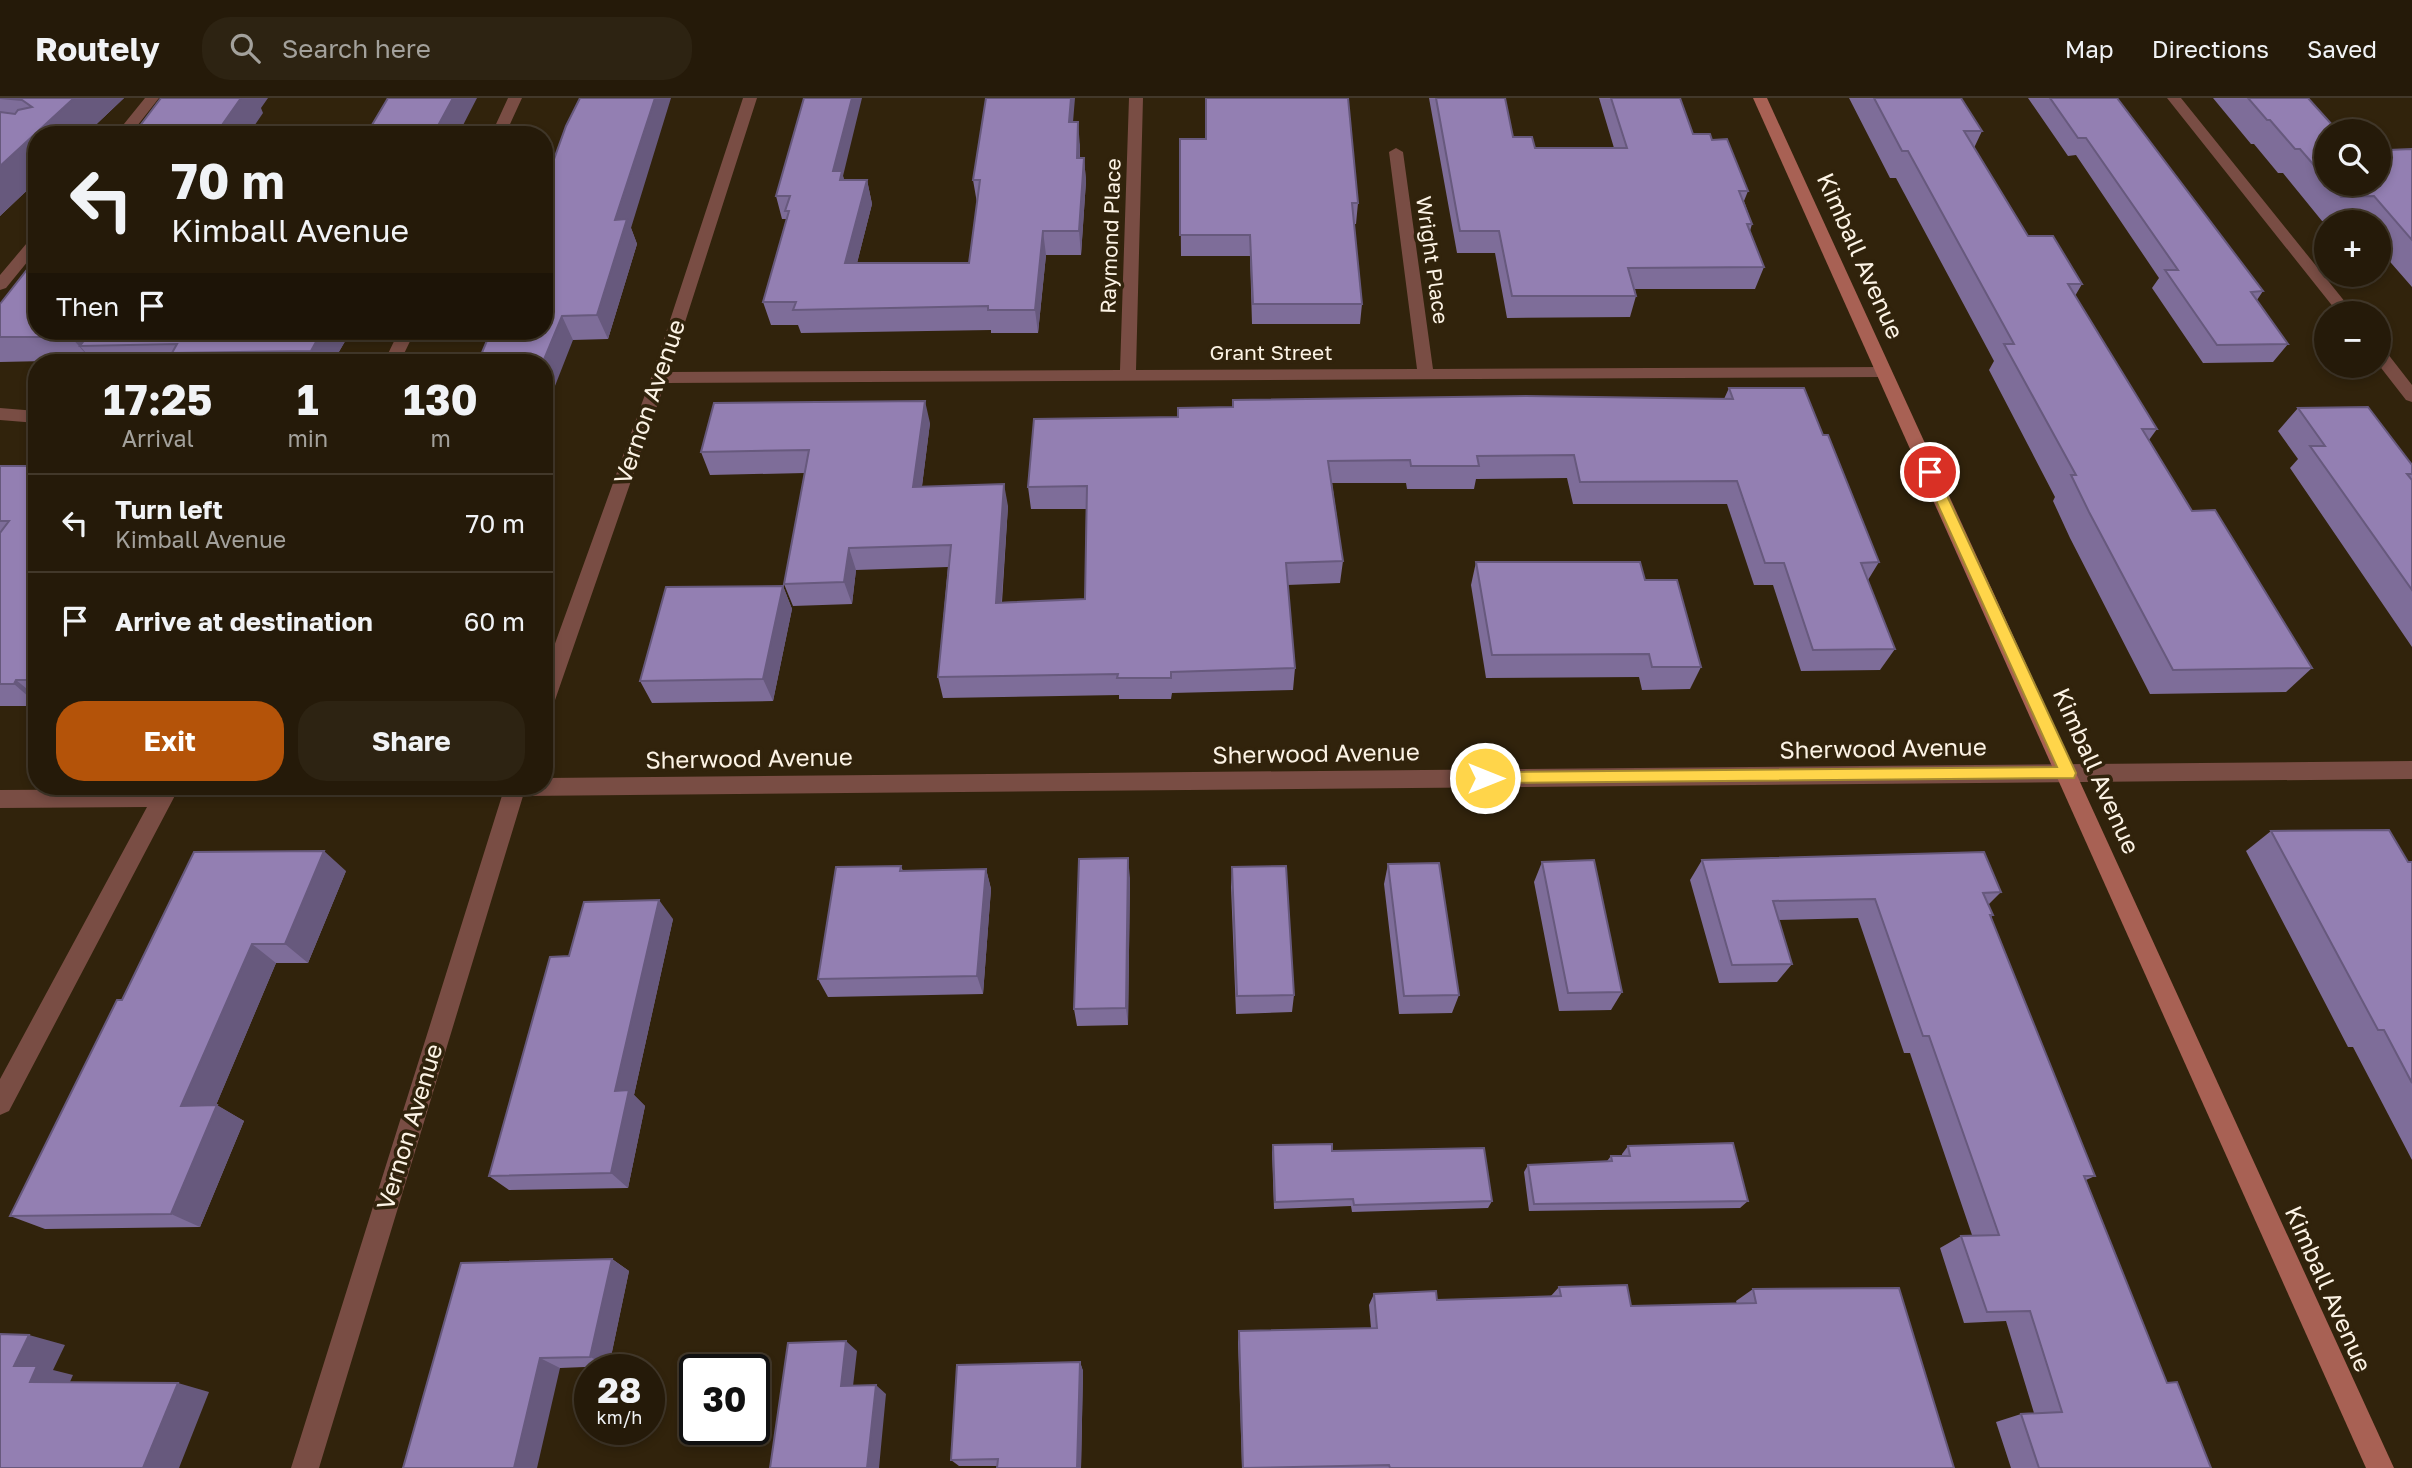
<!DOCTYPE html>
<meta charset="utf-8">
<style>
:root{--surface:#251a09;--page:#2d2312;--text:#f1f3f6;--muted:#a3a19c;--line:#42382a;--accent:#b45309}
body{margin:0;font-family:"Golos Text",sans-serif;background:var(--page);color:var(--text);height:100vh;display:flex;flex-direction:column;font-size:26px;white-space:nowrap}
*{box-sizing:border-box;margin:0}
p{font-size:23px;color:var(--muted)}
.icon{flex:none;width:38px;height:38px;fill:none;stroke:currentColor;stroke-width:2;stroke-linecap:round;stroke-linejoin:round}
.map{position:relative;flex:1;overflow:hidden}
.sheet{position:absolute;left:28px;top:256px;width:525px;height:441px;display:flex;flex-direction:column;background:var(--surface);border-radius:28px;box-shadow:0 4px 10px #0003,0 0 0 2px var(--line)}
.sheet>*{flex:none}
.banner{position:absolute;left:28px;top:28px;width:525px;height:214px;border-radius:28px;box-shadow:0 4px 10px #0003,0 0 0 2px var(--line);background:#251a09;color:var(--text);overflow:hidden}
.tools{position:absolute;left:2314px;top:21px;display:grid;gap:14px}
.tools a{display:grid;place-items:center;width:77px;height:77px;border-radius:50%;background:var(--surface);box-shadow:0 4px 10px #0003,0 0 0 2px var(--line);font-size:35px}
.speed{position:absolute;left:574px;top:1256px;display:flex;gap:14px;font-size:35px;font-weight:700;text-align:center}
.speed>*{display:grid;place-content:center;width:91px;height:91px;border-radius:50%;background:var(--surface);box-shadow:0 4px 10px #0003,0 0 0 2px var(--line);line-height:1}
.speed small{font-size:18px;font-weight:400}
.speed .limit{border:4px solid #111;border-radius:10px;background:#fff;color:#111}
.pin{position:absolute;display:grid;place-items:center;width:60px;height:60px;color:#fff;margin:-30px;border:4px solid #fff;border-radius:50%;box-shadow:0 2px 7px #0007}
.me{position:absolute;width:77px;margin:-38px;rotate:90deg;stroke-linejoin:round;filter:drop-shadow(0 0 5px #0008)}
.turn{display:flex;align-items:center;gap:24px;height:147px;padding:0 28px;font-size:32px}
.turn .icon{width:91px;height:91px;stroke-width:2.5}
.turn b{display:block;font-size:49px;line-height:60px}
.then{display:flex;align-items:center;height:66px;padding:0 28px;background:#0003;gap:14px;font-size:26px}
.eta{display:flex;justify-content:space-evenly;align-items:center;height:119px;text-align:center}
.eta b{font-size:42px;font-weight:700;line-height:49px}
.button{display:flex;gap:14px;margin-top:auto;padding:14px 28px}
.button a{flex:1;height:80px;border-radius:28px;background:var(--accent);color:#fff;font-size:28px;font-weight:700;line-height:80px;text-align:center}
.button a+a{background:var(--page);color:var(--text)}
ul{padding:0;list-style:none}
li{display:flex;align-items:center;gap:21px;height:98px;padding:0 28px;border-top:2px solid var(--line)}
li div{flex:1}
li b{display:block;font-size:26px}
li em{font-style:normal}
header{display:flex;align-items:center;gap:42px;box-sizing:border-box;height:98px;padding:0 35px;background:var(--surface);border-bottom:2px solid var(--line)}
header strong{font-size:33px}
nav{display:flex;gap:38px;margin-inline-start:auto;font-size:24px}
.search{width:490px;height:63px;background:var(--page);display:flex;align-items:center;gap:18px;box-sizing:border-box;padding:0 24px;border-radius:28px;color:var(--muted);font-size:26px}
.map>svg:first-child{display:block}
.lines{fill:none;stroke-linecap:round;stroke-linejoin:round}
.street{fill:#794d44;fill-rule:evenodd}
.secondary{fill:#a86154;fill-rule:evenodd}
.wall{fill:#7e6d99}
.shaded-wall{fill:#67597d}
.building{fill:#937fb2;stroke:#67597d;stroke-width:2}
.route{fill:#ffd54a;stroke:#a68a30;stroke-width:2}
.labels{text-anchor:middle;stroke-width:7;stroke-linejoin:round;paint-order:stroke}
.far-street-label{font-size:21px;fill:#fcf3e5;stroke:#31230c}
.street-label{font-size:24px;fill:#fcf3e5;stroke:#31230c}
</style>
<header>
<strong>Routely</strong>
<div class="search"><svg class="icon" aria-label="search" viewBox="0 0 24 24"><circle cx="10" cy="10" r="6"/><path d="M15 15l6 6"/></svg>Search here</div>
<nav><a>Map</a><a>Directions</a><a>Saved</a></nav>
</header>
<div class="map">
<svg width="2412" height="1370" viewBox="0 0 2412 1370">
<rect width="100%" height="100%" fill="#31230c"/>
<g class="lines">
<path class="street" d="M145,0H159L130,37H115Z
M508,0H522L505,37H491Z
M743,0H757L669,274L1120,272L1129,0H1143L1136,272L1417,271L1389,54L1396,50L1403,54L1433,271L1883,269L1891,274L1883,279L665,285L554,605L551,611L544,613V576L651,280Z
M2167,0H2181L2354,215H2338Z
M37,138V152L6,190L0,192V177L32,139Z
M399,233H415L400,264H384Z
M2378,250L2384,251L2412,287V304L2406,302L2378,266Z
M0,310L37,313V325L0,322Z
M2412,663V681L523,698L319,1370H291L505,688H544V680Z
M158,688H180L9,1013L0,1017V981L147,709L0,710V692L156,691Z"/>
<path class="secondary" d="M1753,0H1767L2394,1370H2366Z"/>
</g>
<path class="wall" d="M0,0H124L0,118Z
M1429,0H1505L1513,39L1535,50H1614L1599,0H1680L1693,36L1712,42L1748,93L1744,103L1752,126L1750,133L1764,169L1755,191H1635L1636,198L1630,219L1507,220L1495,155H1457Z
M1849,0H1961L1982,33L1974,50L2028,138L2082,186L2075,198L2157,331L2149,342L2192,413L2312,570L2286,594L2150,596L2070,440L2053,403L2055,399L1989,272L1994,263L1896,80H1890Z
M2028,0H2117L2263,193L2257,202L2288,246L2273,264L2203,265L2152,190L2159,180L2076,57L2068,58Z
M2213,0H2308L2326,33V86H2378L2388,52L2412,51V189L2378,150V124H2356L2355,122L2322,123L2283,75H2278L2254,46H2251Z
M1073,24L1080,48V60H1084L1086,83L1081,157H1046L1038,235H991V232L801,235L798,227H771L763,204L787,121H782L776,98L843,78L844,82H867L872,106L857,165H969L977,105L973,82Z
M1180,41L1358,105L1356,126H1354L1362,206L1360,226H1252L1250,158H1181Z
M631,130L637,146L608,241L573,242L491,233Z
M0,206L37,233H351L333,264H94L92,262L0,264Z
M1729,290L1823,337L1879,464L1868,482L1895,551L1880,572L1801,573L1773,487H1754L1727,406H1573L1567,380L1476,381L1474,391H1407L1406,385H1332L1343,463L1340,485L1287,487L1295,570L1293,592L1172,595L1171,601H1119V597L943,600L938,579L948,469L856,472L852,506L793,508L784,486L805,375L710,377L701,354L930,325L922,388L1008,408L1002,504L1085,501L1086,411H1031L1028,389L1178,319L1724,301Z
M2298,310L2412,367V549L2290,370L2298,361L2278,333Z
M0,368H37V608H0Z
M1476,464L1645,482L1701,569L1690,591L1642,592L1639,579L1486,580L1471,487Z
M783,488L792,511L773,603L652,605L640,583Z
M2271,733L2412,764V1062L2353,949H2348L2246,753Z
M1702,762L2001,794L1988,807L1993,817L1991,819L2095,1078L2086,1082L2167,1285L2211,1370H2011L1996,1324L2021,1316L2034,1315L2006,1223L1964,1225L1940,1150L1961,1138L1972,1137L1910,955H1904L1858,820L1778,822L1792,866L1777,884L1719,885L1690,782Z
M1542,764L1622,894L1611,912L1559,913L1534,784Z
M1388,766L1459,897L1452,915L1399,916L1384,786Z
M901,768L903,773L986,771L991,791L983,896L828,899L818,881Z
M1232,769L1294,897L1292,914L1236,916L1231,789Z
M346,773L308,865H276L216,1007L244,1023L200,1129L45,1131L10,1118L122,902Z
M1130,780L1128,927L1077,928L1074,911Z
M673,821L634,997L645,1008L628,1090L509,1092L489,1078L569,858Z
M1273,1047L1332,1053L1492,1103L1488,1110L1352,1114L1351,1108L1274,1111L1272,1054Z
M1628,1048L1748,1103L1740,1110L1529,1113L1524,1074L1528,1067L1607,1063L1611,1058H1622V1056Z
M612,1161L629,1173L609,1268L560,1270L403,1370Z
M1559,1189L1631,1208L1737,1206L1736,1203L1753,1191L1954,1370H1242L1238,1244L1239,1233L1371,1230L1369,1207L1374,1196L1437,1202L1550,1199Z
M1080,1264L1083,1273L1081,1370H997V1368H959L951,1362Z"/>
<path class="shaded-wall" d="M74,0H124L85,37H37V83L0,118V68Z
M241,0H268L261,10L263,15L248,37H215Z
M453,0H477L458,37H433Z
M655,0H671L631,130L637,146L608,241L597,217L615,122Z
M852,0H862L843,78L848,96L833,73Z
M1071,0H1075L1071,48L1069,24Z
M1078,24L1080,48L1079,83L1077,60Z
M1084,60L1086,83L1081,157L1079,133Z
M867,82L872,106L851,189L845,165Z
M1043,133L1046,157L1038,235L1035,212Z
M562,218L573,242L544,316V264H543Z
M75,233H113L80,248L92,262V263L71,239Z
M322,233H351L333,264H318L311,253Z
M925,303L930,325L919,411L913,389Z
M1004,386L1008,408L1000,526L996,505Z
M849,450L856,472L852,506L844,484Z
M783,488L792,511L773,603L763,581Z
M16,582L37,599V606L14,586Z
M324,753L346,773L308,865L285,846Z
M1128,760L1130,780L1128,927L1126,910Z
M986,771L991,791L983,896L977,878Z
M659,802L673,821L634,997L645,1008L628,1090L611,1075L615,993Z
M252,846L276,865L209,1024L181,1008Z
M217,1007L244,1023L200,1129L171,1116Z
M612,1161L629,1173L609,1268L590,1259Z
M29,1237L65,1247L53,1272L73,1277L66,1293L30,1284L14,1268Z
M846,1243L857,1253L852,1297L841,1288Z
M540,1260L560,1270L537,1370H514Z
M1080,1264L1083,1273L1081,1370H1077Z
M178,1285L209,1294L179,1370H143Z
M876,1287L886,1296L879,1370H867Z"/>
<path class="building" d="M0,0H74L0,68V14L15,16L18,12L32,9L22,2Z
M161,0H241L215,37H133Z
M388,0H453L433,37H366Z
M580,0H655L615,122L627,121L597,217L562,218L543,264H478L491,233H544V89L566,28Z
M804,0H852L833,73H842L840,82H867L845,165H969L980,82H973L986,0H1071L1069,24H1078L1077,60H1084L1079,133H1043L1035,212H988V208L793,212L796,204H763L789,113H785L790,98H776Z
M1206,0H1348L1358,105H1352L1362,206H1253L1250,137H1180V41H1206Z
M1436,0H1505L1513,39H1532L1535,50H1627L1611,0H1680L1693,36H1710L1712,42L1727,41L1748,93H1739L1752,126H1747L1764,169L1628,170L1636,198H1512L1499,133H1460Z
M1874,0H1961L1982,33H1964L2028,138H2053L2082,186H2068L2157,331H2142L2192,413L2215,412L2312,570L2173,572L2089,414L2071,377H2076L2004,246H2014L1908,53H1902Z
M2050,0H2117L2263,193L2251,194L2288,246L2217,247L2165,172H2178L2086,40H2078Z
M2248,0H2308L2334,29L2366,28L2371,33H2326V81L2300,51H2295L2270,22H2267Z
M2378,41L2388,52L2412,51V142L2374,98L2341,99L2330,86H2378Z
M37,159V233H75L71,239H0V206Z
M91,233H322L311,253L172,255L177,246L80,248Z
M1729,290H1804L1823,337H1828L1879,464L1861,465L1895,551L1813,552L1784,465H1765L1737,383L1580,384L1574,357L1477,358L1479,368H1411L1410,362L1328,363L1343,463L1286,465L1295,570L1171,574V580H1117L1118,576L938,579L951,447L849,450L844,484L784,486L809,352L701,354L714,305L925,303L913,389L1004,386L996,505L1085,501L1087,388L1028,389L1034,321L1178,319V310L1233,309V302L1526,298L1733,301Z
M2368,309L2412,367V376H2407L2412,382V492L2310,348H2325L2298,310Z
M0,368H37V582H16L14,586H0V435L9,423H0Z
M1476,464H1640L1645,482H1677L1701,569H1652L1649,556L1492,557Z
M783,488L763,581L640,583L666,489Z
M2389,732L2408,764H2412V985L2384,932H2378L2271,733Z
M324,753L285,846H252L181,1008L217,1007L171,1116L10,1118L117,902H122L194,754Z
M1984,754L2001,794L1983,795L1993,817H1990L2095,1078H2084L2167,1285L2177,1284L2211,1370H2039L2021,1316L2062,1314L2030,1213L1987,1214L1961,1138L1999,1137L1929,938H1923L1875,801L1773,803L1792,866L1732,867L1702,762Z
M1128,760L1126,910L1074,911L1079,761Z
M1594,762L1622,894L1568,895L1542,764Z
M1439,765L1459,897L1404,898L1388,766Z
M901,768L900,773L986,771L977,878L818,881L836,769Z
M1286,768L1294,897L1237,898L1232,769Z
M659,802L615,993L629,992L611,1075L489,1078L550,859L569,858L584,804Z
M1733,1045L1748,1103L1534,1106L1528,1067L1612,1063L1611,1058H1630L1628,1048Z
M1332,1046V1053L1484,1050L1492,1103L1354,1107L1353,1101L1275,1104L1273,1047Z
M612,1161L590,1259L540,1260L514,1370H403L461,1165Z
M1627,1187L1631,1208L1756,1205L1753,1191L1899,1190L1954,1370H1390L1389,1367L1243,1370L1239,1233L1377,1230L1374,1196L1436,1193L1437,1202L1561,1198L1559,1189Z
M0,1236L29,1237L14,1268H37L30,1284L178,1285L143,1370H0Z
M846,1243L841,1288L876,1287L867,1370H770L788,1245Z
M1080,1264L1077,1370H997L998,1361L951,1362L957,1267Z"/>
<path class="route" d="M1930,370L1936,374L2076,675L2074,680L1480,685L1477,680L1485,674L2057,669L1923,374Z"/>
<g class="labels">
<g class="far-street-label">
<text transform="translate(1111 138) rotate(-88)" y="7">Raymond Place</text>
<text transform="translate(1432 162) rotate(82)" y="7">Wright Place</text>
<text x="1271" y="262">Grant Street</text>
</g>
<g class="street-label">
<text transform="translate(1860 158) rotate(66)" y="8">Kimball Avenue</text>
<text transform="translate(650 304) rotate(-71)" y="8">Vernon Avenue</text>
<text transform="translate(1883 651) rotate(-1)" y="8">Sherwood Avenue</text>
<text transform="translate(1316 656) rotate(-1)" y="8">Sherwood Avenue</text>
<text transform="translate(749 661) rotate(-1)" y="8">Sherwood Avenue</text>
<text transform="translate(2096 673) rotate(66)" y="8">Kimball Avenue</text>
<text transform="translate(410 1029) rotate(-73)" y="8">Vernon Avenue</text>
<text transform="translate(2328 1191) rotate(66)" y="8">Kimball Avenue</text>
</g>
</g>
</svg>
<div class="tools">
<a><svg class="icon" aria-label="search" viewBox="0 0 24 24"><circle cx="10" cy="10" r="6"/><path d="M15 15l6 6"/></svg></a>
<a>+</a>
<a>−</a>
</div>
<div class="speed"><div>28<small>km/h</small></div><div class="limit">30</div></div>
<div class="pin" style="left:1930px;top:374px;background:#d93025"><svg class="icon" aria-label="arrive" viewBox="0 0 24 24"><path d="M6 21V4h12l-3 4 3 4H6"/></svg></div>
<svg class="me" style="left:1485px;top:680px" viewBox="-20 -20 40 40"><circle r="17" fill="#ffd54a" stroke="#fff" stroke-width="3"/><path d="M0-11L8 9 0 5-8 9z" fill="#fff"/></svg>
<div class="banner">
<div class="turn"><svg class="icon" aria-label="left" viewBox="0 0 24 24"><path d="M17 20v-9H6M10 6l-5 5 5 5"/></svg><div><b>70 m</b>Kimball Avenue</div></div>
<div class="then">Then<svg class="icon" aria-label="arrive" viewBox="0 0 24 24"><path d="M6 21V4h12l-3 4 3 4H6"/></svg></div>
</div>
<section class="sheet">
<div class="eta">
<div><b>17:25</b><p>Arrival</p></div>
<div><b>1</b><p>min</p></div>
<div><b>130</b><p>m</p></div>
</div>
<ul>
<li><svg class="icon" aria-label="left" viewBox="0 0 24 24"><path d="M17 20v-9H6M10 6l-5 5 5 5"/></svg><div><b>Turn left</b><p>Kimball Avenue</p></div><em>70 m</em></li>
<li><svg class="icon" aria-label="arrive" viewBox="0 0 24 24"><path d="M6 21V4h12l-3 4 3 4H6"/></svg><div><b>Arrive at destination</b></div><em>60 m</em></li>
</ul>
<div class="button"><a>Exit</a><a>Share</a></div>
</section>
</div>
